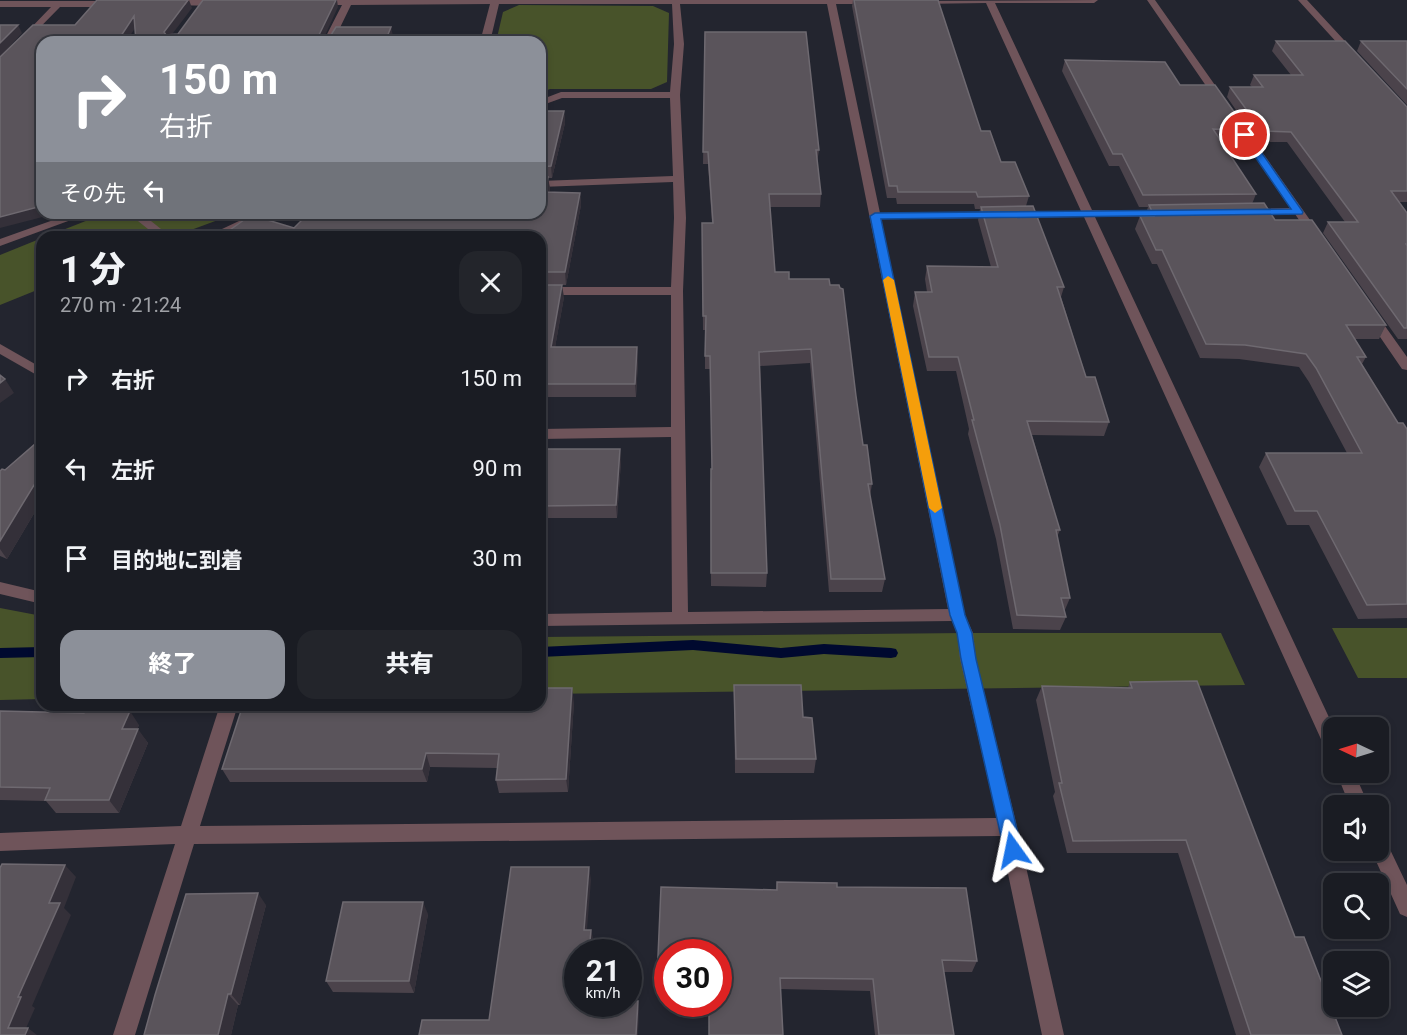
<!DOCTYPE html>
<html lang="ja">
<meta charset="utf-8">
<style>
:root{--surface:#1a1c23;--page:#23252b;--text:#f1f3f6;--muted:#9fa1a6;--line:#383a41;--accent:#8c9099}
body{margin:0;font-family:Roboto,"Noto Sans JP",sans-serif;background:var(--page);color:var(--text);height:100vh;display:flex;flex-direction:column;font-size:22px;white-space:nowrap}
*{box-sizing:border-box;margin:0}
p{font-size:20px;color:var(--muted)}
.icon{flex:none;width:33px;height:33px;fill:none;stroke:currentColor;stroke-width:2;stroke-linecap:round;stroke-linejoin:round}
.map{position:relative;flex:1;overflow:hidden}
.panel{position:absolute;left:36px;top:231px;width:510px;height:480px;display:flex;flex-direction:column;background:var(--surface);border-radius:18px;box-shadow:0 3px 9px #0003,0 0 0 2px var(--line)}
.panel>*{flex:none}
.top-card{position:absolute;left:36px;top:36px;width:510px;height:183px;border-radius:18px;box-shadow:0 3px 9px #0003,0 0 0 2px var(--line);background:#8c9099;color:#fff;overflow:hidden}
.needle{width:39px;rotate:274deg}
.tools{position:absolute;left:1323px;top:717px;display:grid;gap:12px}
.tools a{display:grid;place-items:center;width:66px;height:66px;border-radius:12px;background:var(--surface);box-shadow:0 3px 9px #0003,0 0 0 2px var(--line);font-size:30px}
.speed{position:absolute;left:564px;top:939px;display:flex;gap:12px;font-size:30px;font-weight:700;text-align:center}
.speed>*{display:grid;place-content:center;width:78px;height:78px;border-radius:50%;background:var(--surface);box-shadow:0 3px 9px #0003,0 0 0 2px var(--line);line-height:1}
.speed small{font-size:15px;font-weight:400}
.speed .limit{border:9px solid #d22;background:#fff;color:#111}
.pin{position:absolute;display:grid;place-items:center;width:51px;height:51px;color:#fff;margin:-26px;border:3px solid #fff;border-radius:50%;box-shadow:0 2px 6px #0007}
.me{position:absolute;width:66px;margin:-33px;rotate:348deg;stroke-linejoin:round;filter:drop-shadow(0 0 4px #0008)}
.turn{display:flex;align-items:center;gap:21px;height:126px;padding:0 24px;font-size:27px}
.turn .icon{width:78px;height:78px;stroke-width:2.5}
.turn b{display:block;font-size:42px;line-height:51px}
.then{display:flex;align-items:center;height:57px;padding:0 24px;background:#0003;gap:12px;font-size:22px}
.round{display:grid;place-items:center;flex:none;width:63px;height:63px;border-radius:18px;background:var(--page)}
.headline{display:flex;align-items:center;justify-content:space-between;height:102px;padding:0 24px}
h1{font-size:36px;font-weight:800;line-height:45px}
.primary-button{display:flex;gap:12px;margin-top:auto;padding:12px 24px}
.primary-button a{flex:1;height:69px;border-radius:18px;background:var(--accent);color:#fff;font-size:24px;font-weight:800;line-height:69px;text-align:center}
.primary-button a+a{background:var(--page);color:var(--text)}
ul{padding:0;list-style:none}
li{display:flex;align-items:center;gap:18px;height:90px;padding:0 24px}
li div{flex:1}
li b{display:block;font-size:22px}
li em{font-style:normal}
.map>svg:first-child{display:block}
.green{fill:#48532a}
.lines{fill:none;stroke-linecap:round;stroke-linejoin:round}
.stream{fill:#00092f;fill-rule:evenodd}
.minor{fill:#6f545a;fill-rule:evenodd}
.wall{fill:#4b434b}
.shaded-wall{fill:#343039}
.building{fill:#5a545b;stroke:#6e6970;stroke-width:1.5}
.route{fill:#1a73e8;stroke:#114b97;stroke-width:1.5}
.slow{fill:#f59e0b}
</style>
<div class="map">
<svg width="1407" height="1035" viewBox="0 0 1407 1035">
<rect width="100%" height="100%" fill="#23252f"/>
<path class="green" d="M519,5L653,6L669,13L667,82L651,89H550L540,93V42H496L503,12Z
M106,213H237L172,237H45Z
M42,238V288L0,305V255Z
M0,608L42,616V699L0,700Z
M1332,628H1407V678H1358Z
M965,633H1221L1245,685L540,694V637Z"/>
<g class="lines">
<path class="stream" d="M693,640L781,648L824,644L891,648L896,649L898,653L896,657L891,658L824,654L781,658L693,650L540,657V647Z
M42,647V657L0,658V648Z"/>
<path class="minor" d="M171,0H219L223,3L219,6L168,5L167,3Z
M315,0H877L873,4H836L880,213L1081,211L986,3L918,4L914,1L1098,0L1094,3H995L1092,210H1166L1172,213L1166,216L1095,217L1334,728V756L1328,754L1325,748L1084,217L881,219L965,615L973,633L976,659L1017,827L1064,1035H1042L1000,836L194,844L135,1035H113L175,844L0,851V833L181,826L220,705H238L200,826L997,818L960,659L957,633L952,621L540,626V614L672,612L671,437L540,439V429L671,427V295H540V287H671L674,218L673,182L540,187V181L673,176L670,98H562L540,106V100L561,92H670L674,44L672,4H499L490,42H480L490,4L351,5L333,42H323L342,5H318L315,4ZM680,4H827L948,609L688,612L683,291L686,218L680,95L684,44Z
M1147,0H1155L1322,237L1320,239H1312L1295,214H1246L1244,212L1250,209L1290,208Z
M1298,0H1307L1356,53V57H1350Z
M0,1H114L118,4L114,7H60L0,68V60L51,7H0Z
M73,213H90L0,246V239Z
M128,213H141L171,237H158Z
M256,213H271L221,237H205Z
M1371,311L1375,312L1407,357V370L1402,369L1365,315Z
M0,344L42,368V378L0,354Z
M0,582L42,592V604L0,594Z
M1336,772H1354L1369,806H1350Z
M1378,836L1385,839L1407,885V917L1400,914L1371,850H1378Z"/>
</g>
<path class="wall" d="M853,0H938L981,131L1001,162L1029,196L1026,206L1064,287L1061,297L1086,377L1109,422L1104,436L1032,435L1060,530L1057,537L1070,598L1064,612L1066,617L1060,630L1013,629L996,539L968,434L969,429L956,371H927L913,306L915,292H927L925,279L927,266L991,267L978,220L980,209H975L974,204H897L896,198H887L852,6Z
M705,32L819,150L817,163L821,194L820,207H770L775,272L789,279L830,285L856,396L863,445L872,484L870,496L885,579L882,592H829L810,363L760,366L767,573L766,587L711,586L710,483L712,469L710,369H705V330H703L702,223H712L708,164H703Z
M1276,41L1407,107V202H1399L1407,213V339H1398L1323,233L1328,222H1345L1287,142H1258L1227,97L1230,87H1252L1250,85L1254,75H1291L1272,51Z
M1361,41H1407V105L1357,51Z
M1065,60L1180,85L1247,130L1242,141H1221L1256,194L1252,204L1275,220L1386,325L1379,339H1355L1366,357L1362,364L1398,423L1407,429V618L1358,619L1309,525H1287L1259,467L1266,453H1347L1309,382L1299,367L1239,359L1200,358L1157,264H1152L1135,229L1140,216H1145L1148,207H1139L1119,166H1109L1062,71Z
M540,111H564L565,123L552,178H548L550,189L549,192L580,193L581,205L566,285H540V237L294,228L540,213Z
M540,285L564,297L555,347L638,360L636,397H547L542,427L540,428Z
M42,438V500L7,559L0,556V471L5,470Z
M540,449L621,461L617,518H540Z
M1130,682L1295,937L1342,1035H1236L1178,853H1067L1053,796L1055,792L1036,700L1042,686L1128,688Z
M734,685L816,759L814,773H735Z
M574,702L568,792L499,793L496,780L497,768L430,767L427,782H230L222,769Z
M0,711L139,725L137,729L148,743L119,813H56L46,801L0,800Z
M777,882L837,883V887L966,888L977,961L972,972H944L954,1035H875L870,991L780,989L783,1035H709V1004H718V952H668V991H658L657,979L661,887L776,890Z
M266,905L240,1005H238L231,1035H144Z
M428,914L414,993L333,992L326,981Z"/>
<path class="shaded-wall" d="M189,0L192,8L167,41L164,32Z
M336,0H337L338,7L322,42L319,35Z
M134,16L137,25L126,42H117Z
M18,25L22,33L0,57V43Z
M391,27L393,36L391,42H385Z
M564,111L565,123L552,178L551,166Z
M548,177L550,189L546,204L545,192Z
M580,193L581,205L566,285L565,272Z
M42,206V213H58L0,228V217Z
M562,285L564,297L553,359L551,347Z
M637,347L638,360L636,397L635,384Z
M5,379L14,393L0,403V383Z
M545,384L547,397L542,427L540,428V414Z
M620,449L621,461L617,518L616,505Z
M34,485L42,498V500L7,559L0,549V541Z
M572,688L574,702L568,792L566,779Z
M130,711L139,725L131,743L122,729Z
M138,729L148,743L119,813L109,800Z
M426,753L430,767L427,782L422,769Z
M65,865L76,877L64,908L71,915L32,1006L35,1008L23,1035L8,1028L49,903Z
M589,867L591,880L586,942L584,930Z
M258,893L266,905L240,1005L231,994Z
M423,902L428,914L414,993L409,981Z
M591,930L594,942L593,952H589Z
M228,994L238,1005L231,1035H218Z
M638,1001L639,1012L638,1035H636Z
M28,1028L37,1035H25Z"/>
<path class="building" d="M97,0H188L164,32L166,35L178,34L203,0H336L319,35H331L336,27H391L385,42H136L134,16L117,42H42V206L0,217V57L33,25H75Z
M854,0H938L981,131H990L1001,162H1015L1029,196L978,197L976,192H898L897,186H889Z
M0,25H18L0,43Z
M705,32H806L819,150H816L821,194H769L775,272H789V279H829L830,285H839L840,288L843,289L856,396L863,445H867L872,484H868L885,579H831L811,349L759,352L767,573H711V469H712L710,356H705L706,316H703L702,223H713L708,152H703Z
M1276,41H1345L1407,107V191H1391L1407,213V244H1406L1407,246V328H1404L1328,222H1358L1291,132L1262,131L1230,87H1263L1254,75H1303Z
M1361,41H1407V89Z
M1065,60L1165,62L1180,85H1215L1247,130L1213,129L1256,194L1143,195L1122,154H1113Z
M540,111H564L551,166L540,167Z
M540,177H548L545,192L580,193L565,272H540V237H220L251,215L294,228L309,213H540Z
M1264,203L1275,220H1312L1386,325H1346L1366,357H1357L1398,423H1403L1407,429V604L1367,605L1317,511H1295L1266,453H1362L1316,368L1306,354L1245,345L1206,344L1162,250H1156L1140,216H1154L1149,205Z
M1033,206L1064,287H1057L1086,377H1095L1109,422L1027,421L1060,530H1056L1070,598H1061L1066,617L1017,615L1000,525L972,420H974L958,357H929L915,292H932L927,266L998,267L981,207Z
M540,285H562L551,347H637L635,384H545L540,414Z
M0,375L5,379L0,383Z
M42,438V490L34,485L0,541V471L2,469L5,470Z
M540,449H620L616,505L540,506Z
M1197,681L1295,937H1304L1342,1035H1251L1186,840L1073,841L1059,783H1062L1042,686L1132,688L1130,682Z
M734,685H801L803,717L812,718L816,759H736Z
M540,688H572L566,779L496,780L499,754L426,753L422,769H222L243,705H540Z
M0,711L84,713L85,711H130L122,729H138L109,800H45L50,788L0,787Z
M2,864L65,865L49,903H60L18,997H21L8,1028H28L25,1035H0V868Z
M511,867H589L584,930H591L589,952H578V1004H628V1001H638L636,1035H419L422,1020H489Z
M777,882L837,883V887L966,888L977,961L942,960L954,1035H879L873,979L780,978L783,1035H709V1004H718V952H668V980L657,979L661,887L777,890Z
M258,893L231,994H228L218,1035H144L155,995L186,894Z
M343,902H423L409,981H326Z"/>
<path class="route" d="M1241,133H1248L1303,212L1302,214L881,219L965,615L972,633L976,659L1022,850L1019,856L1013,859L1007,856L1004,850L961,659L957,633L950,615L870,216L875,213L1291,209L1240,135Z"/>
<path class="slow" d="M888,276L894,280L942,508L935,513L929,508L883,280Z"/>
</svg>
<div class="tools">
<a><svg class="needle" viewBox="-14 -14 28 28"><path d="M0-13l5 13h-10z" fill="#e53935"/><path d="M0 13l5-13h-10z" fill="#9fa1a6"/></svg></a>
<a><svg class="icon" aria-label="sound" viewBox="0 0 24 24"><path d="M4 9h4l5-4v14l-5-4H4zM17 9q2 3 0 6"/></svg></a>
<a><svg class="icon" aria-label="search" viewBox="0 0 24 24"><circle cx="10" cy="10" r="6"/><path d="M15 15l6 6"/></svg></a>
<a><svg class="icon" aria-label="layers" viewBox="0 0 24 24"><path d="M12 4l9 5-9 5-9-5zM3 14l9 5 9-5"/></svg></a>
</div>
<div class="speed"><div>21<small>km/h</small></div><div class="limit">30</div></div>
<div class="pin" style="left:1245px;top:135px;background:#d93025"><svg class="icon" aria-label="arrive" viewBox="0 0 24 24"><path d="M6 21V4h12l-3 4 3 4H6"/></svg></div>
<svg class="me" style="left:1013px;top:850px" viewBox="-20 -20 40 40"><path d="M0-17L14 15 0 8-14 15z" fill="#1a73e8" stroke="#fff" stroke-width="4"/></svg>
<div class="top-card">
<div class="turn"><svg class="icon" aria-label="right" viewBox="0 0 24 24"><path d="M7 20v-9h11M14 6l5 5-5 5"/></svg><div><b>150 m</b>右折</div></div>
<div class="then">その先<svg class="icon" aria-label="left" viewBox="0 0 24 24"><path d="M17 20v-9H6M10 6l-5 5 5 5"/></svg></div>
</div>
<section class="panel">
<div class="headline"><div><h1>1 分</h1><p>270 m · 21:24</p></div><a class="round"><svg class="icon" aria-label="close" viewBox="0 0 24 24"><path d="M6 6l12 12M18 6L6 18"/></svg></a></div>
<ul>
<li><svg class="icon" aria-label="right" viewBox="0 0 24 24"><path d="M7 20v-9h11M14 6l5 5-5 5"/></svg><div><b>右折</b></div><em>150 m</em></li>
<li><svg class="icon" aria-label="left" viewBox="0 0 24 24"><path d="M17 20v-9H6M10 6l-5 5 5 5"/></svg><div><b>左折</b></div><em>90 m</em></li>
<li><svg class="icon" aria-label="arrive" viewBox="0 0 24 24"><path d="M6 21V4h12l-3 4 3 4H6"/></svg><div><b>目的地に到着</b></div><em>30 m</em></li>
</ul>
<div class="primary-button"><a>終了</a><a>共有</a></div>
</section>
</div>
